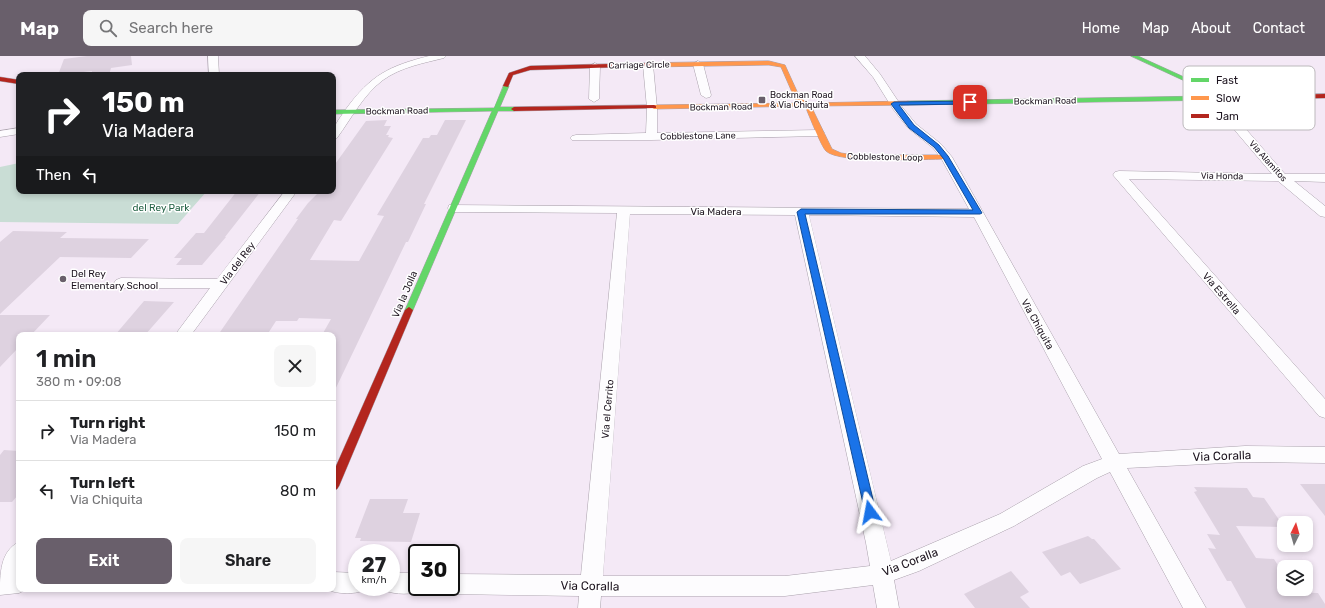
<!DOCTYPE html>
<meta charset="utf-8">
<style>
:root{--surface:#fff;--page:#f6f6f6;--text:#202124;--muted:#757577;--line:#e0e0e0;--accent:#695f6b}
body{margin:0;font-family:Rubik,sans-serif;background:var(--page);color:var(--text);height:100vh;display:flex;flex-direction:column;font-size:15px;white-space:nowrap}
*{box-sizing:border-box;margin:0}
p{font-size:13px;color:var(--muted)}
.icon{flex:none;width:22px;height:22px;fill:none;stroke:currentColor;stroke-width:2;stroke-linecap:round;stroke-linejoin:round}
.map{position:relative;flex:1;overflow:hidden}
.sheet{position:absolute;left:16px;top:276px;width:320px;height:260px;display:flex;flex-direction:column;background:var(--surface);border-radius:8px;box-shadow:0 2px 6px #0003}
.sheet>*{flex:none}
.top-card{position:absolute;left:16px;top:16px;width:320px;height:122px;border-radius:8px;box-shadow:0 2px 6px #0003;background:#202124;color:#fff;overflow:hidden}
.needle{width:26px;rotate:5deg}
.controls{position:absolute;left:1277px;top:460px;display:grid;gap:8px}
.controls a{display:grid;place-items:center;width:36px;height:36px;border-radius:8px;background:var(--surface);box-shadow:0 2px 6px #0003;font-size:20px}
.speed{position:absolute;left:348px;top:488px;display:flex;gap:8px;font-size:20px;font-weight:700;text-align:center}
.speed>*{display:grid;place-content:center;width:52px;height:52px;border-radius:50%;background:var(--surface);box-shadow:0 2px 6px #0003;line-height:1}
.speed small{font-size:10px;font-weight:400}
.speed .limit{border:2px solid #111;border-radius:6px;background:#fff;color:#111}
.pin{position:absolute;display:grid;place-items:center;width:34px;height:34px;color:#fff;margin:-17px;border-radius:8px;box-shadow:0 2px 6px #0006}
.me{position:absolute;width:44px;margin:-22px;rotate:347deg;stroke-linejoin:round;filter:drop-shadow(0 0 3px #0008)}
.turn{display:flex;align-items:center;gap:14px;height:84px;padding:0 20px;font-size:18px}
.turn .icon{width:52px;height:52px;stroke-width:2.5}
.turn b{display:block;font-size:28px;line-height:34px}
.then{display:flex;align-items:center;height:38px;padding:0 20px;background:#0003;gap:8px;font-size:15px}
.round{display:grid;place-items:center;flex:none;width:42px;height:42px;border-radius:8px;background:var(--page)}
.summary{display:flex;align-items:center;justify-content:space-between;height:68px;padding:0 20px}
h1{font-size:24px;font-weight:600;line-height:30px}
.action{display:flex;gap:8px;margin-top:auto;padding:8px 20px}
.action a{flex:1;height:46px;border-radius:8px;background:var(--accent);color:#fff;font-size:16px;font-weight:600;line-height:46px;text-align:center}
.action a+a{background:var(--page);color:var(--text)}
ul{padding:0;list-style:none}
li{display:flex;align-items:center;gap:12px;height:60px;padding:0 20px;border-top:1px solid var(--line)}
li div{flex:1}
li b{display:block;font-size:15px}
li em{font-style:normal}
header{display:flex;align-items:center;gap:24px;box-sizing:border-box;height:56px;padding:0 20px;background:var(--accent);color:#fff}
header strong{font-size:19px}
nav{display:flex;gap:22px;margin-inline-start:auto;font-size:14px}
.search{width:280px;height:36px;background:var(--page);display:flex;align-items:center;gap:10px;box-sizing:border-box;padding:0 14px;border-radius:8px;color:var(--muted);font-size:15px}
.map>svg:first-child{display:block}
.green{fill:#c9ddd5}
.building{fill:#ded2e0}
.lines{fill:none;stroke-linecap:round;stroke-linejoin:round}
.street-casing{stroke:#aaa1ac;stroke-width:1}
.fast-casing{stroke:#aaa1ac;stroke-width:1}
.slow-casing{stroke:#aaa1ac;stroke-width:1}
.jam-casing{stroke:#aaa1ac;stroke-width:1}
.street{fill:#fdfcfe;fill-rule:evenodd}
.fast{fill:#63d668;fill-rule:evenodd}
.slow{fill:#ff974d;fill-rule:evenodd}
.jam{fill:#b3261e;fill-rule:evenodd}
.route{fill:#1a73e8;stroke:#114b97}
.poi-dot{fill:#695f6b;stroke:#fff;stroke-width:1.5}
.labels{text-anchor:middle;stroke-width:3;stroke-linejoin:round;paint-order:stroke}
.far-street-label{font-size:9px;fill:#1e1520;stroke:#fff}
.far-poi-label{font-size:9px;fill:#1e1520;stroke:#fff;text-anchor:start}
.park-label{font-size:10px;fill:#226245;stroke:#fff}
.street-label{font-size:10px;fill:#1e1520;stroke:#fff}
.poi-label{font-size:10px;fill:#1e1520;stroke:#fff;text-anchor:start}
.near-street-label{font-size:12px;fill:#1e1520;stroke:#fff}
.key{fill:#fff;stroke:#bcb9bc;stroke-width:1}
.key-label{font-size:11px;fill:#1e1520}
</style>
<header>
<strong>Map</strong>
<div class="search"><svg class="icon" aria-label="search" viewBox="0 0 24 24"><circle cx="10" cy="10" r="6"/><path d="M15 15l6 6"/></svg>Search here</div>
<nav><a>Home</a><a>Map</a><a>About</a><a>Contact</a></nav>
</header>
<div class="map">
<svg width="1325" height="552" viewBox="0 0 1325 552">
<rect width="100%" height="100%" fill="#f4e9f6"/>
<path class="green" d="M19,107V135H207L178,168L0,166V111Z"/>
<path class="building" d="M87,0H131L132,9L111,12L109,19H91L92,15L58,19L64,3Z
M387,64L384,70H391L386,79H389L388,81L393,82L341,165L334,164L310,204L359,205L384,160L377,159L423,82H429L431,79H437L445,64H466L424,148H426L408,186H406L333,338V279H322L331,263L299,262L297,265H276L267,279H218L298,163H296L308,147L320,135H333V111L366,65Z
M237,135H261L225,181H226L202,209H176L182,202H174L196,177H204Z
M13,175L67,176L60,182L149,183L131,202L60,201L0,258V186Z
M144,245L174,246L145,279H115Z
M0,259H50L31,279H19V291L0,311Z
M4,394L19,395V438L12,446H0V399Z
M1300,428H1325V460Z
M1194,431L1247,432L1253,441L1264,442L1284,471L1236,470L1256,502L1274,503L1284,519V536L1318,537L1325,548V552H1246L1231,525H1227L1208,492L1216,493L1207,478L1220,479L1194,436L1197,435Z
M370,443H408L403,457H420L411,486L360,485L361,482H355Z
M1088,480L1092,483H1094L1121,513L1080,528L1070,516L1061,520L1042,496Z
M1011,515L1029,536L1020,541L1030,552H975L964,538Z"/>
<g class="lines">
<defs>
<path id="street" d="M208,0H218L219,19H209Z
M429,0H446L444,2C424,7 401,11 383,24C363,39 351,63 337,82L333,83C333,69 338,65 346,53C371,19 389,10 429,0Z
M855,0H865L880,18L902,51L916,68L941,88L952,101L1119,398L1245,390L1325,391V407L1245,406L1127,412L1206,552H1183L1110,416L1097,422L1014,470L919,515L894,524L899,552H877L873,529L785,540H601L600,552H578L579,540L451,538L443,535L441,531H451V518L581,519L617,157L454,156L449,155L448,152L449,149L969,153L941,102L933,92L908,72L893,53L873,21ZM630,158L795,159L866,487L870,510L785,520H603ZM809,159L974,161L1102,403L1083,410L1000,458L891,505Z
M698,5L703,8L711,39L710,41L706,42L701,39L693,8Z
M648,6L653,9L657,52V77L819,74L825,77L819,80L651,84H572L570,82L572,80L576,79L646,77L647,52L643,9Z
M595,7L600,10L599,43L594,46L589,43L590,10Z
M1213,39L1217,40L1285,118H1325V126L1294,125L1325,150V161L1320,160L1278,125L1129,123L1325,343V362L1319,360L1113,119L1115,116L1119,115L1272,118L1209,44L1208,42L1209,40Z
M19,72V78L0,81V75Z
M285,135H297L191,279H175L210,232H121L116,230L114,227L116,224L121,222L217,223Z
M19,486V513L16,517H19V533H27L19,537L0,539C0,518 0,495 19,486Z
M333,516L357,517V531H366L365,534C353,539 337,538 325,533H333Z
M391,517H417V531H426L425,534C412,539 396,539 383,534L382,531H391Z"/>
<path id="fast" d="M1131,0H1138L1195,26L1214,40H1220L1223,42L1220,44L908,49L905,47L908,45L1207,40L1191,28Z
M504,29L509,30L500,51H514L517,53L514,55H498L413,254L409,257L406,256L405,254L492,55L333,58V54L494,52Z"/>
<path id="slow" d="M769,5L785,9L800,42L808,47L908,45L911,47L908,49L811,50L832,93L841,97L854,99H946L949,101L946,103C925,103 839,108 826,95C821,90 809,59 805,50L654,53L651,51L654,49L800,47L795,43L781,11L769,9L649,11L646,9L649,7Z"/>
<path id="jam" d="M649,7L651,8V10L530,14L513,19L508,31L503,30L509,17L530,10Z
M0,21L19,24V28L0,25Z
M1325,38V42L1220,44L1217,42L1220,40Z
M654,49L656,50V52L514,55L511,53L514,51Z
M409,251L413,254L339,430L337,433L333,435V417L405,254Z"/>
</defs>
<use href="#street" class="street-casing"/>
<use href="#fast" class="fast-casing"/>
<use href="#slow" class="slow-casing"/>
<use href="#jam" class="jam-casing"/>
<use href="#street" class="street"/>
<use href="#fast" class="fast"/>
<use href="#slow" class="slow"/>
<use href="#jam" class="jam"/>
</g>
<path class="route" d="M972,45V48H970L899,49L914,69L939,89L948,100L982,157L980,158H805L876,456L874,459L870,461L866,459L865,456L797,156L801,153L973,154L943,102L934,91L909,72L891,48L894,46Z"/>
<g class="poi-dot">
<rect x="758" y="40" width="8" height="8" rx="2"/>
<circle cx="63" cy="223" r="4"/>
</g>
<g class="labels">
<g class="far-street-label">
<text transform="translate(639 9) rotate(-1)" y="3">Carriage Circle</text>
<text transform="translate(1045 45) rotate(-1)" y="3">Bockman Road</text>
<text transform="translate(721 51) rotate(-1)" y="3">Bockman Road</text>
<text transform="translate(397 55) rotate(-1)" y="3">Bockman Road</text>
<text transform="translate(698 80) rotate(-1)" y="3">Cobblestone Lane</text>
<text transform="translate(885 101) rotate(1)" y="3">Cobblestone Loop</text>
<text transform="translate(1268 105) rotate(48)" y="3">Via Alamitos</text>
<text transform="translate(1222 120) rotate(1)" y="3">Via Honda</text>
</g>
<g class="far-poi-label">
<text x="770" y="42">Bockman Road<tspan x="770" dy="10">&amp; Via Chiquita</tspan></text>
</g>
<g class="park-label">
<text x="161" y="155">del Rey Park</text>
</g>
<g class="street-label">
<text x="716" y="159">Via Madera</text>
<text transform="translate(237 207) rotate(-53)" y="4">Via del Rey</text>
<text transform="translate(1222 237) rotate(49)" y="4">Via Estrella</text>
<text transform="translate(404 238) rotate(-67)" y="4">Via la Jolla</text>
<text transform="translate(1038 268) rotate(61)" y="4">Via Chiquita</text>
<text transform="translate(607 353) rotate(-85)" y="4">Via el Cerrito</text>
</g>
<g class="poi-label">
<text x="71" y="221">Del Rey<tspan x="71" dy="12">Elementary School</tspan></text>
</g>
<g class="near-street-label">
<text transform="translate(1222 400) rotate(-2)" y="4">Via Coralla</text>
<text transform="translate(910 506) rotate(-21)" y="4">Via Coralla</text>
<text transform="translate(590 530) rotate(1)" y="4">Via Coralla</text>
</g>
</g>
<rect x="1183" y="10" width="132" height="64" rx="6" class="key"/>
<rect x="1191" y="22" width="18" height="4" fill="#63d668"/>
<rect x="1191" y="40" width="18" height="4" fill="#ff974d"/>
<rect x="1191" y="58" width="18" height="4" fill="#b3261e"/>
<g class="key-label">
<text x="1216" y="28">Fast</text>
<text x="1216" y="46">Slow</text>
<text x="1216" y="64">Jam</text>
</g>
</svg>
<div class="controls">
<a><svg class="needle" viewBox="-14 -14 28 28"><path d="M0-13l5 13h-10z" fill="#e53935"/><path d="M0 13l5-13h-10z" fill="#757577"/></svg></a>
<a><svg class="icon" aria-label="layers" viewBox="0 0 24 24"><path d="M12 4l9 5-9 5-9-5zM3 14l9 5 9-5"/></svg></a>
</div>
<div class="speed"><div>27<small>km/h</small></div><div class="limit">30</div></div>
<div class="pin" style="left:970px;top:46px;background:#d93025"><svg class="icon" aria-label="arrive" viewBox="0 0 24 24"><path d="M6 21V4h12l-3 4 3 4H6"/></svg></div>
<svg class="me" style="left:870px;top:456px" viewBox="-20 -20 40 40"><path d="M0-17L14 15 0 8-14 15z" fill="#1a73e8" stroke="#fff" stroke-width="4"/></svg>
<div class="top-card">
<div class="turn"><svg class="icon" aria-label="right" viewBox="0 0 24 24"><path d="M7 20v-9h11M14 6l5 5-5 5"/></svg><div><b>150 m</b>Via Madera</div></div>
<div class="then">Then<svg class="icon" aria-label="left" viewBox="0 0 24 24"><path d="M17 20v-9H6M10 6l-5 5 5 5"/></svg></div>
</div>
<section class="sheet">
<div class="summary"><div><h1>1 min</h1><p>380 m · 09:08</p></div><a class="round"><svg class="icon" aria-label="close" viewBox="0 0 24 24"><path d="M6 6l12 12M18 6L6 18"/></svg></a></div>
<ul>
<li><svg class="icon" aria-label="right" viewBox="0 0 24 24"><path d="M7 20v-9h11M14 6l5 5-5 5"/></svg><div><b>Turn right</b><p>Via Madera</p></div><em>150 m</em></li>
<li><svg class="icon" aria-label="left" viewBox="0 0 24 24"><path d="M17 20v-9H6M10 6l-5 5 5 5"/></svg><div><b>Turn left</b><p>Via Chiquita</p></div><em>80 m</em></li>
</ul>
<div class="action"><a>Exit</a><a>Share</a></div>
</section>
</div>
